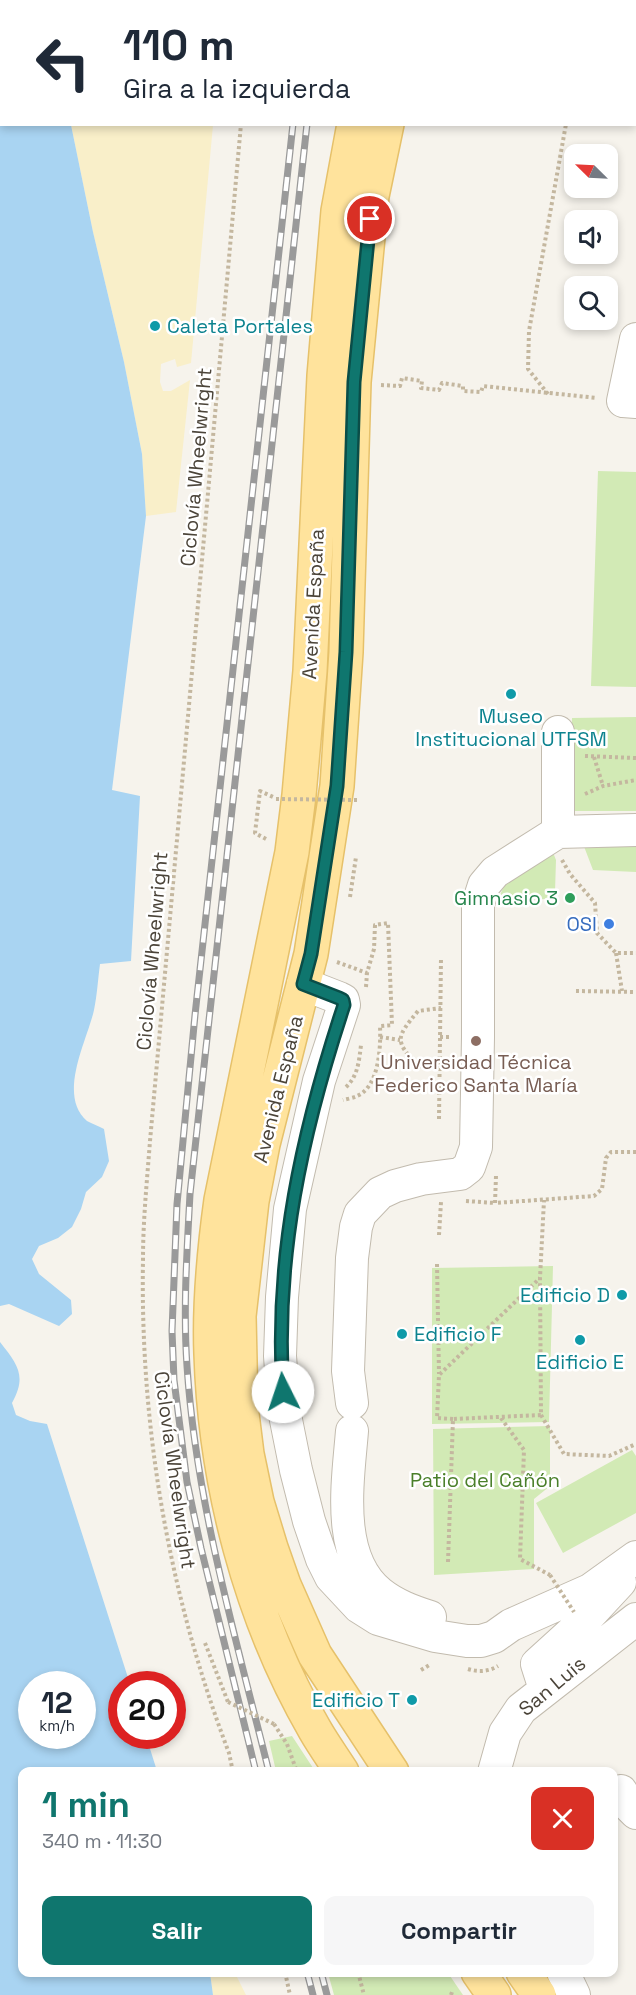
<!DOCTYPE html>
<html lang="es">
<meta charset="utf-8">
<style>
:root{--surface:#fff;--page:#f6f6f7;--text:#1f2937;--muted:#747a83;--accent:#0f766e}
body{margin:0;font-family:"Space Grotesk",sans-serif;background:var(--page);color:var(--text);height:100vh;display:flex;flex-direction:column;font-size:22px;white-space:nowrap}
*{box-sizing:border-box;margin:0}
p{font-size:20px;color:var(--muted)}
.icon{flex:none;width:33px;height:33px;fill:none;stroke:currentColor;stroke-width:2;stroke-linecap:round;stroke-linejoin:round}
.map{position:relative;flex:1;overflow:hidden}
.details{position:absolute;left:18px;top:1767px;width:600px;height:210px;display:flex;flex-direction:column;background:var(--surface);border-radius:12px;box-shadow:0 3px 9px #0003}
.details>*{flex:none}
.hud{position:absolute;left:0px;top:0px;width:636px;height:126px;box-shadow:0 3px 9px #0003;background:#fff;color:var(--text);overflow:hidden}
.needle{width:39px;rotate:294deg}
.controls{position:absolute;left:564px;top:144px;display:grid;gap:12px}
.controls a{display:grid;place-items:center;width:54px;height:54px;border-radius:12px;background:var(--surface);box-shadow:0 3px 9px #0003;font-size:30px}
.speed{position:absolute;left:18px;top:1671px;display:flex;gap:12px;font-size:30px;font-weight:700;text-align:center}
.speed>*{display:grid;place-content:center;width:78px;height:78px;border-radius:50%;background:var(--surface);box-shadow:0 3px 9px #0003;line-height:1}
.speed small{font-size:15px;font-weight:400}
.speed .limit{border:9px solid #d22;background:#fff;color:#111}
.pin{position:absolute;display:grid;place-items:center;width:51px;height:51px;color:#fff;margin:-26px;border:3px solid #fff;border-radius:50%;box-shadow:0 2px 6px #0007}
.me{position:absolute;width:66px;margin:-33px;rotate:356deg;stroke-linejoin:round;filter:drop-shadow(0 0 4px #0008)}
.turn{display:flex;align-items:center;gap:21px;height:126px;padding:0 24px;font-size:27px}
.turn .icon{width:78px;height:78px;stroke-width:2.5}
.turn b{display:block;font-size:42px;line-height:51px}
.round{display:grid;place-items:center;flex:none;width:63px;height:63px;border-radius:12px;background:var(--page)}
.headline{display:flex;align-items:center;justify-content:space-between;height:102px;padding:0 24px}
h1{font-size:36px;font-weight:600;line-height:45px;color:var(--accent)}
.primary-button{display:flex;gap:12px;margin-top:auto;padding:12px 24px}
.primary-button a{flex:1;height:69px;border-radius:12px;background:var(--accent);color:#fff;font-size:24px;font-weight:600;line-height:69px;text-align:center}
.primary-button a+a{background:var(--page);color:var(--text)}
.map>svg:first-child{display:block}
.green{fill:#d2eab5}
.sand{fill:#f9efc9}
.water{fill:#a9d4f2;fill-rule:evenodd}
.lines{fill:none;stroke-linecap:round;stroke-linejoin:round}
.minor-casing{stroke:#c2bbae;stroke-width:34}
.major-casing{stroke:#e6c16a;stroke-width:36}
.path{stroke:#c4b79f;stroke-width:4;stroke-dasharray:3 3;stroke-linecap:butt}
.minor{stroke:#fff;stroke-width:32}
.major{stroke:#ffe39c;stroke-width:33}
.rail-casing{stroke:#9a9a9a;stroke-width:7}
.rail{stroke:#fff;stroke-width:4.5;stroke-dasharray:14;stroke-linecap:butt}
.path-bridge{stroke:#c4b79f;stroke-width:4;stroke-dasharray:3 3;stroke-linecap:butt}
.route-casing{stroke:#0a4d48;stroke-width:15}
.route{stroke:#0f766e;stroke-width:10}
.culture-dot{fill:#0f9aa8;stroke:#fff;stroke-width:2}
.leisure-dot{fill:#2e9e5b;stroke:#fff;stroke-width:2}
.shop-dot{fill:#3f7fe0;stroke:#fff;stroke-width:2}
.education-dot{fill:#8d6e63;stroke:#fff;stroke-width:2}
.labels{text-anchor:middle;stroke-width:5;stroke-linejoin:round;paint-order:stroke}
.culture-label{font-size:20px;fill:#0d838f;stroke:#fff;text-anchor:start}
.street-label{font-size:20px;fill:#4b4439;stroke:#fff}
.leisure-label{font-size:20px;fill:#27864d;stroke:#fff;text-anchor:end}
.shop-label{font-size:20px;fill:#366cbe;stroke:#fff;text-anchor:end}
.education-label{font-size:20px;fill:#785e54;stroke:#fff}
.park-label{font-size:20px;fill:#4a7f2a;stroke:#fff}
</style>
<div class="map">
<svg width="636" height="1995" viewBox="0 0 636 1995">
<rect width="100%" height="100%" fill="#f6f3ec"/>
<path class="green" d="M598,471L636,472V687L591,686Z
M636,717V811H570L572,718Z
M580,836L636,838V872L593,870Z
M550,855H554L556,860L555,892L546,899L499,901C502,876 530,867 550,855Z
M553,1266L549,1422L432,1424V1268Z
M550,1426V1486L534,1499V1569L434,1575L433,1429Z
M632,1450L636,1456V1513L563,1553L536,1503Z
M292,1736L315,1771H276L269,1741Z
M328,1973H448L463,1995H334Z"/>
<path class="sand" d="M71,125H213L191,363L177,367L175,359L161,364L160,382L163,391H171L190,380L176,512L146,516L142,454L124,362L93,232Z
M210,1973H235L246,1995H213Z"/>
<path class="water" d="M0,0H48V1L2,2V124L71,125L93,232L124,362L142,454L146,516L112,790L140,796L131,961L100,964C98,979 97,996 94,1010C87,1041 57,1095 87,1121C92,1124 99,1126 104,1129L109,1161L102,1177L86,1192L81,1209L72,1227L58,1238L39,1246L32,1259L39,1274L71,1300L72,1314L59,1326L9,1304L0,1306Z
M0,1342C18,1365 27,1376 12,1403L16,1415L30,1421L47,1424L130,1684H122V1736H146L157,1771L22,1772V1972L210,1973L213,1995H0ZM32,1684H82V1736H32Z"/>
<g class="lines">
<defs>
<path id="minor" d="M636,339L623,401L636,402
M558,832V732
M303,984L339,998L343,1000L344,1005L319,1081L290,1209L282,1297L280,1356L284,1410L296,1470L309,1521L322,1559L331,1577L359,1607L378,1619L435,1636L467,1641H481L494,1637L511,1625L590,1590L636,1557
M352,1403L348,1371L352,1258L356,1227L360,1214L380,1193L395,1186L421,1179L460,1174L469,1167L476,1147L478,1037V904L484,885L495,872L558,832L636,830
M352,1431C348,1481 335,1557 380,1593C395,1605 412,1611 430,1617
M545,1689L537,1664L581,1624L620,1582
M494,1772L505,1733L521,1709L636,1619
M621,1791L629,1806L636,1813
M563,1972L574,1995"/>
<path id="major" d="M379,2V0
M412,2V0
M387,124L372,196L354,382L346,652L337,786L311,954L263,1144L252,1201L239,1316L241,1406L247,1454L257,1502L271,1548L284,1585L315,1655L392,1772
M342,1772C333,1758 323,1744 315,1730C250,1618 215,1483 211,1354C209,1303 214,1251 221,1200L292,852L299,795L310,671L324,376L338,211L354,124
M478,1972L494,1995
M523,1972L539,1995"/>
</defs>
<use href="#minor" class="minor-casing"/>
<use href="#major" class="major-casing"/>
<path class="path" d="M266,2V0
M587,2L588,0
M590,2L591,0
M381,385L400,386L402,378L422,381L421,388L439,390L442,383L463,386V391L481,392L483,386L597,398
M548,394L528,369L529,331L566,124
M585,756L636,758
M594,757L603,786
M585,794L603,786L636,780
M266,839L255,833L260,791L273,797
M562,860L570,874L595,903L597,933L616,953H636
M350,897L356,857
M616,953L622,991
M337,962L367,973L374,949L375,925L388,923L392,1025L380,1026C381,1047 379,1087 357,1096C353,1098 347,1099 343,1100
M366,987L367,973
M576,991L636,992
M380,1037L400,1040
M440,1037H452
M439,1068L418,1066C394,1040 396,1038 418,1011L441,1008
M346,1087C358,1076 359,1061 361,1045
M439,1119L441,958
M496,1176L495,1203L594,1196L602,1189L606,1158L611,1152H636
M466,1201L495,1203
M439,1235L441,1202
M437,1264L439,1374
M541,1415L564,1454L609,1456L636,1444
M501,1418L524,1450L520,1559L550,1575
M453,1419L437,1418L439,1375L540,1278
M448,1562L453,1419L541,1415L540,1278L544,1200
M205,1643L228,1702
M468,1669C478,1672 488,1672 498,1666
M421,1670L431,1664
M274,1724L287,1744L297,1772
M233,1772L229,1753C169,1595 140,1429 143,1259C143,1220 147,1181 150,1141L241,124
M285,1972L290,1995
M358,1972L364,1995
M451,1995L452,1992"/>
<use href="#minor" class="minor"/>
<use href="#major" class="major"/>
<defs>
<path id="rail" d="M306,2V0
M321,2V0
M256,1772L201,1548L187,1482L174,1380L172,1331L177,1204L195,1015L293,124
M269,1772C236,1638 196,1504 187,1366C183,1309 187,1251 190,1194L307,124
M307,1972L313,1995
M321,1972L327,1995"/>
</defs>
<use href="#rail" class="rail-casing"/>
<use href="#rail" class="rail"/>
<path class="path-bridge" d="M276,799L357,800
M550,1575L574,1612
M228,1702L274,1724"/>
</g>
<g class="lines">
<defs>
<path id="route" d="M283,1392C274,1257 302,1132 344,1005L343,1000L339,998L303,984L311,954L337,786L346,652L354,382L370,219"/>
</defs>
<use href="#route" class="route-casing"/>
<use href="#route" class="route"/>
</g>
<g class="culture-dot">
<circle cx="155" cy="326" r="6"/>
<circle cx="511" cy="694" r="6"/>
<circle cx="622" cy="1295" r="6"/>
<circle cx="402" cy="1334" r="6"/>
<circle cx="580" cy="1340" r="6"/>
<circle cx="412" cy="1700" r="6"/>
</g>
<circle class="leisure-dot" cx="570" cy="898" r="6"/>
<circle class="shop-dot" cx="609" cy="924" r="6"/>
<circle class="education-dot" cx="476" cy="1041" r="6"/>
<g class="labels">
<g class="culture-label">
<text x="167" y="333">Caleta Portales</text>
<text x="511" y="723" text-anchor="middle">Museo<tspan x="511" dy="23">Institucional UTFSM</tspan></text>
<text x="610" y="1302" text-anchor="end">Edificio D</text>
<text x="414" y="1341">Edificio F</text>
<text x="580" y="1369" text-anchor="middle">Edificio E</text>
<text x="400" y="1707" text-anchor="end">Edificio T</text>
</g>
<g class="street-label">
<text transform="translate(196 467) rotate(-85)" y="7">Ciclovía Wheelwright</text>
<text transform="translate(313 604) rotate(-87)" y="7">Avenida España</text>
<text transform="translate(152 951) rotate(-85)" y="7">Ciclovía Wheelwright</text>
<text transform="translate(278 1089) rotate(-76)" y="7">Avenida España</text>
<text transform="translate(175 1470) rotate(82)" y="7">Ciclovía Wheelwright</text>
<text transform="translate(552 1686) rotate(-40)" y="7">San Luis</text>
</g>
<g class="leisure-label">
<text x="558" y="905">Gimnasio 3</text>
</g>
<g class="shop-label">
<text x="597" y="931">OSI</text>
</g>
<g class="education-label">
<text x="476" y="1069">Universidad Técnica<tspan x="476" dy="23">Federico Santa María</tspan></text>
</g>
<g class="park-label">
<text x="485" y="1487">Patio del Cañón</text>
</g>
</g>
</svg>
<div class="controls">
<a><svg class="needle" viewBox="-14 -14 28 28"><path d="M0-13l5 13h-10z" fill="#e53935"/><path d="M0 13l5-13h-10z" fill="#747a83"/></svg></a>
<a><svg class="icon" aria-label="sound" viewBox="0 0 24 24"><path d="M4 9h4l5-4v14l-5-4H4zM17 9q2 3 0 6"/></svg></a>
<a><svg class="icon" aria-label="search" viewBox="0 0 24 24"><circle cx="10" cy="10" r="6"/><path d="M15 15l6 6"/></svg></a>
</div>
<div class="speed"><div>12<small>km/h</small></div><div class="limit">20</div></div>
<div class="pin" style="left:370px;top:219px;background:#d93025"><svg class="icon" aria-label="arrive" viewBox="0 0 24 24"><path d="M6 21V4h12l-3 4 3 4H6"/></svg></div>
<svg class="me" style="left:283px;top:1392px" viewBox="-20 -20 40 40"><circle r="19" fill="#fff"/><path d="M0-13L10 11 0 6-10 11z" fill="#0f766e"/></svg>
<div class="hud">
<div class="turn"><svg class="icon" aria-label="left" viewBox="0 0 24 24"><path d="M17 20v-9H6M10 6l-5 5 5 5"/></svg><div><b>110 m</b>Gira a la izquierda</div></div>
</div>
<section class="details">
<div class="headline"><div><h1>1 min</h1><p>340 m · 11:30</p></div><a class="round" style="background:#d93025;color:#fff"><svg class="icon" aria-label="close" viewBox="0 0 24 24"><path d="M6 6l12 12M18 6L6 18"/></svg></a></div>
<div class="primary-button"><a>Salir</a><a>Compartir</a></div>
</section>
</div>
